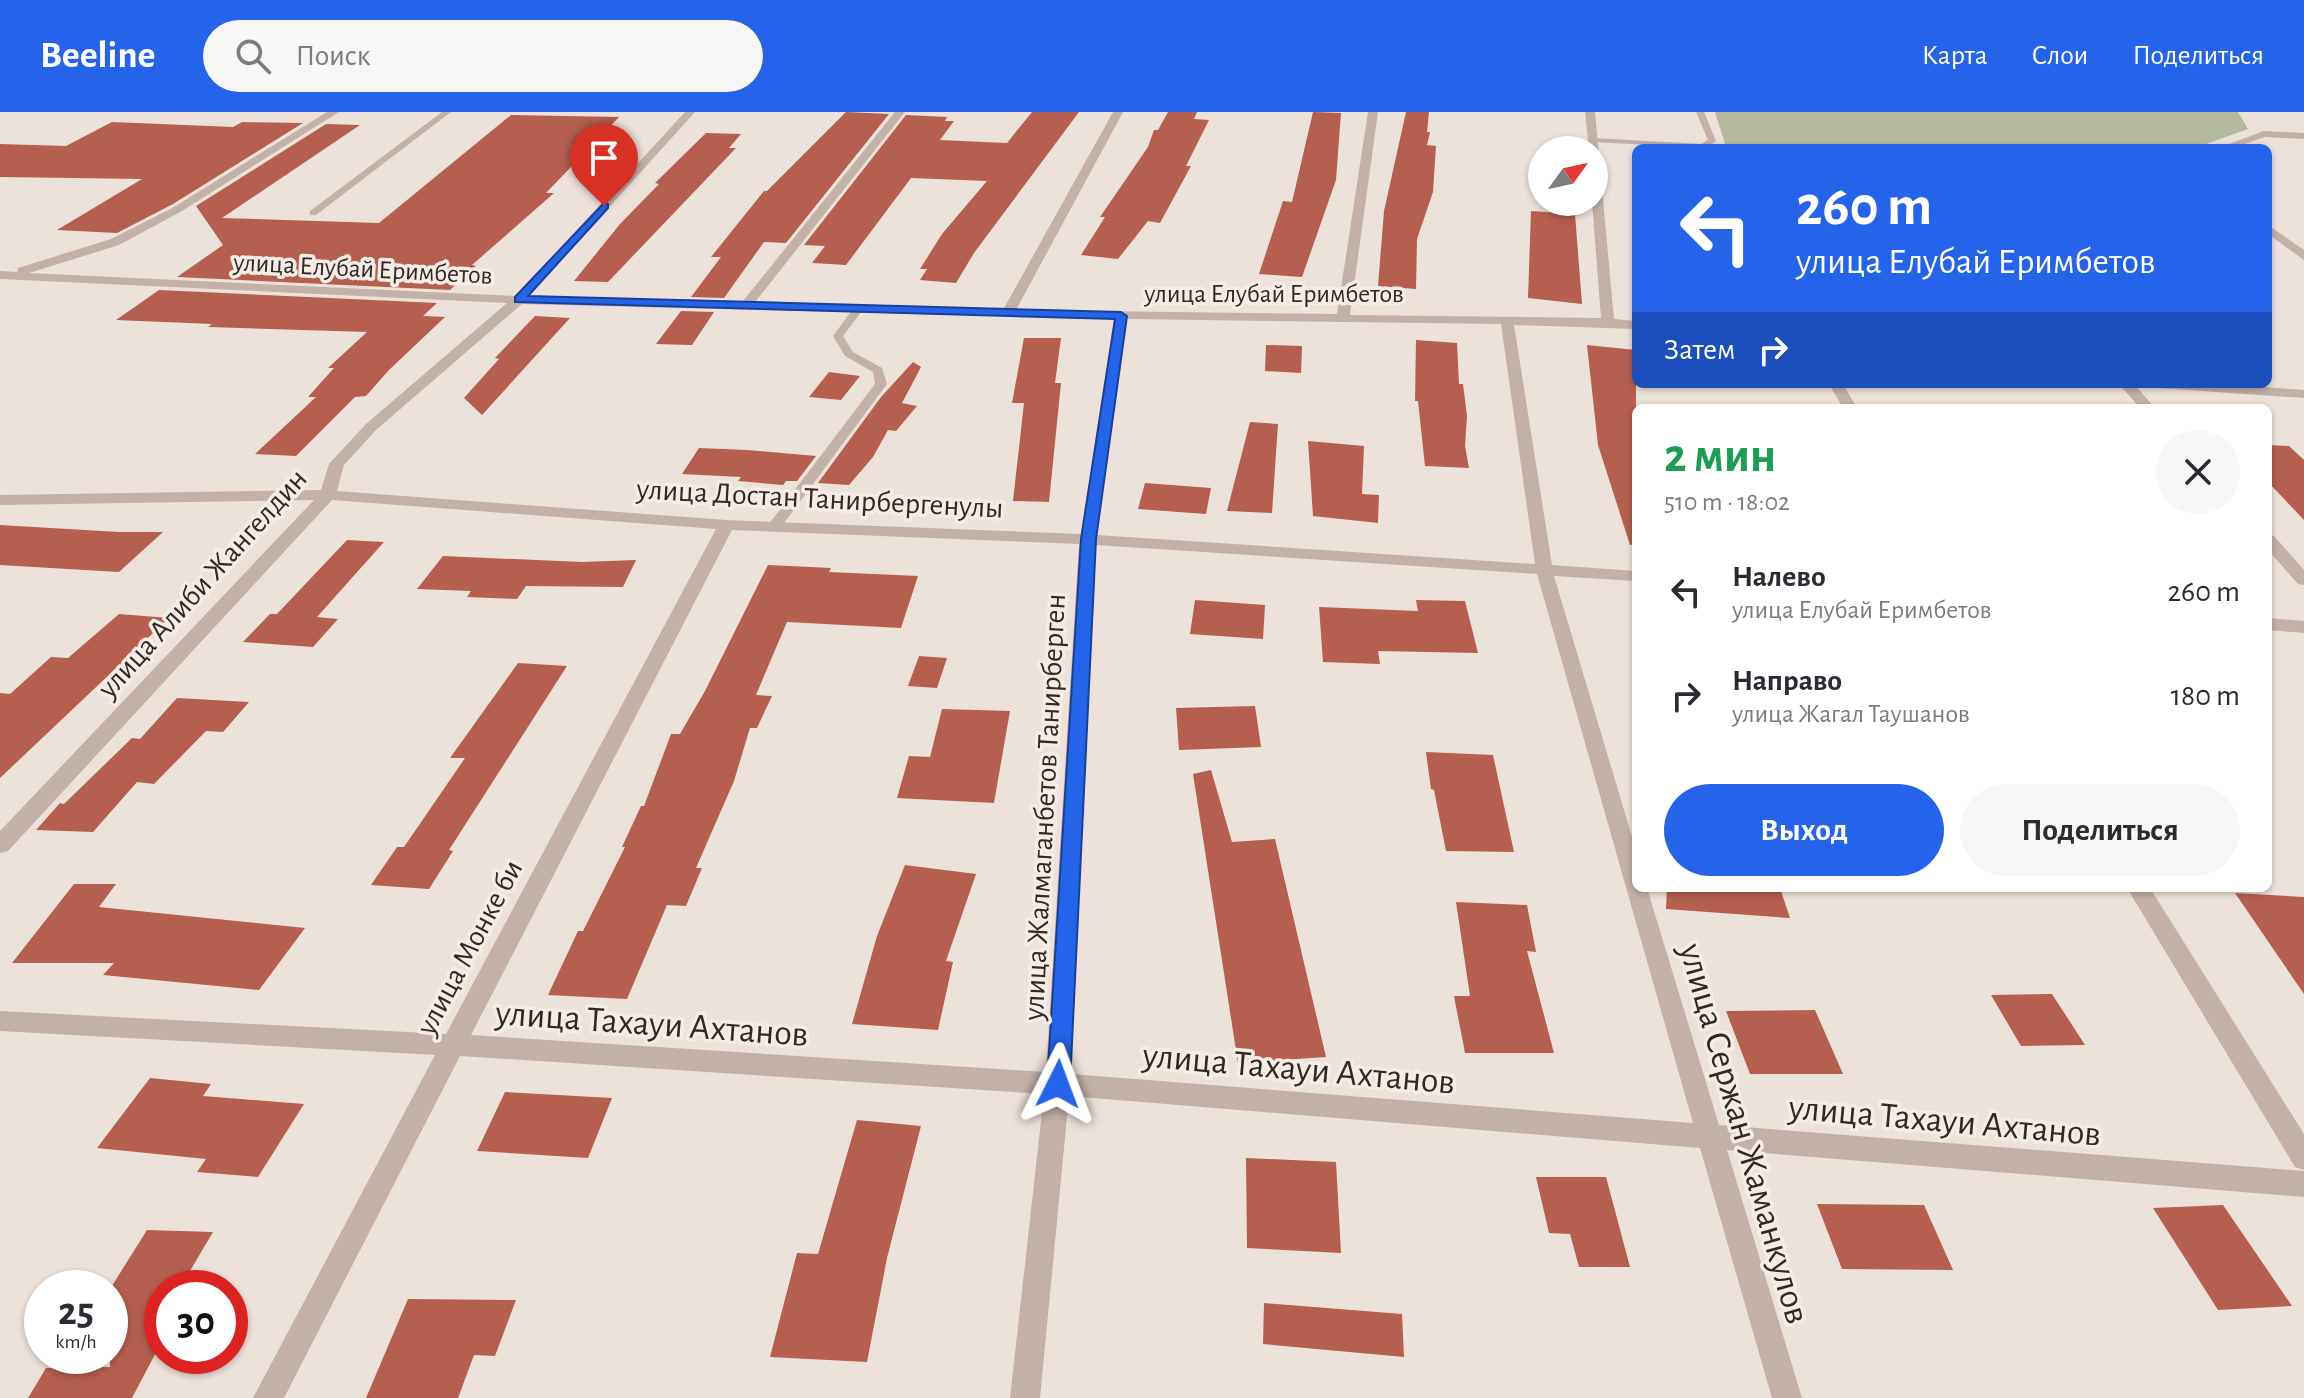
<!DOCTYPE html>
<html lang="ru">
<meta charset="utf-8">
<style>
:root{--surface:#fff;--page:#f7f7f7;--text:#2b2b33;--muted:#7c7c81;--accent:#2563eb}
body{margin:0;font-family:"Alegreya Sans",sans-serif;background:var(--page);color:var(--text);height:100vh;display:flex;flex-direction:column;font-size:30px;white-space:nowrap}
*{box-sizing:border-box;margin:0}
p{font-size:26px;color:var(--muted)}
.icon{flex:none;width:44px;height:44px;fill:none;stroke:currentColor;stroke-width:2;stroke-linecap:round;stroke-linejoin:round}
.map{position:relative;flex:1;overflow:hidden}
.panel{position:absolute;left:1632px;top:292px;width:640px;height:488px;display:flex;flex-direction:column;background:var(--surface);border-radius:12px;box-shadow:0 2px 6px #0004}
.panel>*{flex:none}
.guide{position:absolute;left:1632px;top:32px;width:640px;height:244px;border-radius:12px;box-shadow:0 2px 6px #0004;background:#2563eb;color:#fff;overflow:hidden}
.needle{width:52px;rotate:57deg}
.controls{position:absolute;left:1528px;top:24px;display:grid;gap:16px}
.controls a{display:grid;place-items:center;width:80px;height:80px;border-radius:50%;background:var(--surface);box-shadow:0 2px 6px #0004;font-size:40px}
.speed{position:absolute;left:24px;top:1158px;display:flex;gap:16px;font-size:40px;font-weight:700;text-align:center}
.speed>*{display:grid;place-content:center;width:104px;height:104px;border-radius:50%;background:var(--surface);box-shadow:0 2px 6px #0004;line-height:1}
.speed small{font-size:20px;font-weight:400}
.speed .limit{border:12px solid #d22;background:#fff;color:#111}
.pin{position:absolute;display:grid;place-items:center;width:68px;height:68px;color:#fff;margin:-82px -34px;border-radius:50% 50% 50% 0;rotate:-45deg;box-shadow:0 0 8px #0007}
.pin .icon{rotate:45deg}
.me{position:absolute;width:88px;margin:-44px;rotate:3deg;stroke-linejoin:round;filter:drop-shadow(0 0 6px #0008)}
.turn{display:flex;align-items:center;gap:28px;height:168px;padding:0 32px;font-size:36px}
.turn .icon{width:104px;height:104px;stroke-width:2.5}
.turn b{display:block;font-size:56px;line-height:68px}
.then{display:flex;align-items:center;height:76px;padding:0 32px;background:#0003;gap:16px;font-size:30px}
.round{display:grid;place-items:center;flex:none;width:84px;height:84px;border-radius:42px;background:var(--page)}
.summary{display:flex;align-items:center;justify-content:space-between;height:136px;padding:0 32px}
h1{font-size:48px;font-weight:700;line-height:60px;color:#1e9e55}
.action{display:flex;gap:16px;margin-top:auto;padding:16px 32px}
.action a{flex:1;height:92px;border-radius:48px;background:var(--accent);color:#fff;font-size:32px;font-weight:700;line-height:92px;text-align:center}
.action a+a{background:var(--page);color:var(--text)}
ul{padding:0;list-style:none}
li{display:flex;align-items:center;gap:24px;height:104px;padding:0 32px}
li div{flex:1}
li b{display:block;font-size:30px}
li em{font-style:normal}
header{display:flex;align-items:center;gap:48px;box-sizing:border-box;height:112px;padding:0 40px;background:var(--accent);color:#fff}
header strong{font-size:38px}
nav{display:flex;gap:44px;margin-inline-start:auto;font-size:28px}
.search{width:560px;height:72px;background:var(--page);display:flex;align-items:center;gap:20px;box-sizing:border-box;padding:0 28px;border-radius:44px;color:var(--muted);font-size:30px}
.map>svg:first-child{display:block}
.green{fill:#b2b99c}
.building{fill:#b45f50}
.lines{fill:none;stroke-linecap:round;stroke-linejoin:round}
.lane{fill:#c3b1a7;fill-rule:evenodd}
.street{fill:#c3b1a7;fill-rule:evenodd}
.route{fill:#2563eb;stroke:#184099;stroke-width:2}
.labels{text-anchor:middle;stroke-width:7;stroke-linejoin:round;paint-order:stroke}
.far-street-label{font-size:26px;fill:#312926;stroke:#f5ece5}
.street-label{font-size:30px;fill:#312926;stroke:#f5ece5}
.near-street-label{font-size:36px;fill:#312926;stroke:#f5ece5}
</style>
<header>
<strong>Beeline</strong>
<div class="search"><svg class="icon" aria-label="search" viewBox="0 0 24 24"><circle cx="10" cy="10" r="6"/><path d="M15 15l6 6"/></svg>Поиск</div>
<nav><a>Карта</a><a>Слои</a><a>Поделиться</a></nav>
</header>
<div class="map">
<svg width="2304" height="1286" viewBox="0 0 2304 1286">
<rect width="100%" height="100%" fill="#ede2d9"/>
<path class="green" d="M1715,0H2238L2248,17L2195,36H1720L1725,32Z"/>
<path class="building" d="M846,0L889,2L786,131L764,130L724,186L691,185L721,145H711L764,79H767Z
M1032,0H1079L974,141L956,171L920,168L927,157H920L942,122L987,69L911,66L846,153L812,151L825,134L804,133L906,3L947,5L945,9H954L940,28L1007,31Z
M1168,0H1197L1194,7L1209,8L1186,54H1191L1160,111L1148,109L1118,147L1081,143L1105,105H1100L1148,35L1154,18H1158Z
M1313,0L1341,1L1336,68L1302,165L1259,162L1283,89L1292,90Z
M1406,0H1429L1427,20H1430L1427,33L1436,34L1433,80L1417,127L1416,177L1378,174L1384,99Z
M511,3L619,5L546,81H554L472,153L476,154L450,178L177,165L223,133L196,94L326,12L360,13L222,106L379,111Z
M112,10L233,15L242,10L303,11L173,92L117,121L57,118L142,67L0,65V32L66,34Z
M706,21L741,22L729,36H736L608,170L574,169L620,112L659,72L655,71Z
M1531,99L1575,102L1582,192L1528,186Z
M159,178L437,191L423,204L445,205L389,258L366,284L355,285L296,344L255,342L316,285H308L334,256H328L367,220L208,215L212,212L116,208Z
M681,199L714,200L692,233L656,232Z
M535,204L570,206L482,303L464,286L499,247L495,246Z
M1024,226H1061L1055,271H1061L1049,390L1013,389L1024,291H1012Z
M1416,228L1457,231L1459,272H1463L1467,304L1465,334L1469,356L1425,354L1418,289H1415Z
M1266,233L1302,234L1301,261L1265,259Z
M1587,233L1636,238V432L1630,433L1598,333Z
M913,250L921,255L902,291L917,294L896,319L888,318L873,345L849,373L818,371L881,285Z
M829,260L860,264L841,288L809,285Z
M1250,310L1278,312L1272,401L1227,399Z
M1308,329L1364,334L1362,382L1379,383L1378,411L1313,404Z
M2268,333L2289,334L2304,348V408L2268,370Z
M699,336L747,338L816,344L797,369H786L783,373L738,369L741,365L682,362Z
M1145,371L1211,376L1206,402L1138,397Z
M0,413L119,420H163L119,460L0,453Z
M347,428L384,430L317,505L338,507L313,535L243,530L270,502H277Z
M443,444L582,450L636,448L623,475L526,474L517,487L467,485L471,479L417,477Z
M768,453L831,456L829,460L918,464L901,516L787,510L756,583L772,584L757,616H750L734,669L696,756H702L686,794L667,793L627,887L548,883L578,819H583L625,735H622L641,694H644L671,622H680L705,579Z
M1195,488L1265,493L1263,527L1190,522Z
M1416,488L1465,489L1478,541L1378,539L1380,552L1323,550L1319,495L1418,499Z
M119,502L169,506L0,666V581L10,582L51,545L68,546Z
M919,544L947,546L937,576L908,574Z
M518,551L567,554L449,738L453,739L429,777L371,773L397,735H404L465,646H450Z
M177,586L249,590L223,620L206,619L154,672L137,670L93,720L36,718L60,691L64,692L132,626L140,627Z
M1255,594L1261,635L1179,638L1176,596Z
M942,597L1010,599L994,691L897,686L909,644L930,645Z
M1426,640L1493,643L1514,740L1446,739L1434,678L1431,677Z
M1211,658L1232,730L1275,727L1326,945L1238,951L1193,662Z
M905,753L976,762L946,849L953,850L938,918L852,912L877,824Z
M74,772H116L99,795L305,816L259,878L103,863L114,851H12Z
M1667,776H1780L1790,806L1666,797Z
M2235,781L2304,785V882Z
M1456,790L1527,793L1536,840L1527,839L1554,941H1465L1454,884H1470Z
M2052,882L2085,933L2021,934L1991,883Z
M1815,898L1843,962H1750L1726,899Z
M150,966L211,972L203,984L304,992L258,1065L197,1060L206,1047L97,1036Z
M505,980L612,986L588,1046L477,1039Z
M857,1008L921,1014L887,1146L867,1250L770,1245L797,1141L818,1142Z
M1246,1046L1336,1050L1341,1141L1247,1136Z
M1536,1065H1606L1630,1155H1579L1570,1122L1549,1121Z
M1817,1092L1924,1093L1953,1158L1842,1157Z
M2223,1093L2292,1194L2218,1198L2153,1096Z
M147,1118L213,1120L180,1176H162V1229L132,1286H28L46,1256L110,1255V1177Z
M408,1187L516,1188L495,1244L474,1243L458,1286H366Z
M1264,1191L1402,1202L1404,1245L1263,1232Z"/>
<g class="lines">
<path class="lane" d="M442,0H451L316,103H310V99Z
M1696,0H1704L1716,29L1707,36L1593,30L1589,28L1593,26L1701,32L1708,28Z
M856,193L865,195L843,224L853,240L882,256L887,272L779,418H769V412L875,272L873,260L845,244L833,224Z"/>
<path class="street" d="M327,0H339L182,99L119,133L29,161L516,184L685,0H695L529,184L743,189L895,0H905L756,189L1003,198L1113,0H1123L1016,198L1337,202L1368,0H1378L1350,203L1601,206L1592,90L1594,38H1589L1585,0H1595L1614,207L1636,209V217L1514,213L1552,453L1636,459V469L1554,464L1636,738V776H1647L1719,1013L2304,1059V1085L1727,1038L1802,1286H1772L1700,1036L1069,984L1040,1286H1010L1044,982L460,944L284,1286H253L435,943L0,919V899L446,922L716,417L332,388L8,739L0,741V719L314,388L0,393V383L321,378L329,352L366,312L507,191L0,167V159L17,160L18,156L111,127L174,95ZM522,192L1114,207L1081,422L726,408L337,379L344,353L376,318ZM1127,207L1501,212L1535,452L1097,423ZM732,418L1079,432L1046,960L471,923ZM1096,433L1537,462L1693,1011L1071,962Z
M2264,19L2304,21V27L2265,25L2233,36H2218Z
M2268,113L2304,138V148L2268,122Z
M1829,272H1843L1857,296H1843Z
M2119,272H2134L2155,296H2140Z
M2152,272H2220L2304,278V286L2159,276Z
M2268,423L2274,424L2304,458V473L2298,472L2268,438Z
M2268,506L2304,509V521L2268,518Z
M2127,776H2150L2304,1022V1058L2295,1055Z"/>
</g>
<path class="route" d="M604,91L608,92V96L528,184L1121,200L1127,204L1096,427L1070,972L1067,980L1058,983L1050,980L1047,972L1081,427L1115,207L515,190V185Z"/>
<g class="labels">
<g class="far-street-label">
<text transform="translate(363 156) rotate(3)" y="9">улица Елубай Еримбетов</text>
<text x="1274" y="190">улица Елубай Еримбетов</text>
</g>
<g class="street-label">
<text transform="translate(820 386) rotate(3)" y="10">улица Достан Танирбергенулы</text>
<text transform="translate(202 471) rotate(-48)" y="10">улица Алиби Жангелдин</text>
<text transform="translate(1044 695) rotate(-87)" y="10">улица Жалмаганбетов Танирберген</text>
<text transform="translate(469 835) rotate(-62)" y="10">улица Монке би</text>
</g>
<g class="near-street-label">
<text transform="translate(652 910) rotate(4)" y="13">улица Тахауи Ахтанов</text>
<text transform="translate(1299 955) rotate(5)" y="13">улица Тахауи Ахтанов</text>
<text transform="translate(1945 1007) rotate(5)" y="13">улица Тахауи Ахтанов</text>
<text transform="translate(1746 1021) rotate(74)" y="13">улица Сержан Жаманкулов</text>
</g>
</g>
</svg>
<div class="controls">
<a><svg class="needle" viewBox="-14 -14 28 28"><path d="M0-13l5 13h-10z" fill="#e53935"/><path d="M0 13l5-13h-10z" fill="#7c7c81"/></svg></a>
</div>
<div class="speed"><div>25<small>km/h</small></div><div class="limit">30</div></div>
<div class="pin" style="left:604px;top:94px;background:#d93025"><svg class="icon" aria-label="arrive" viewBox="0 0 24 24"><path d="M6 21V4h12l-3 4 3 4H6"/></svg></div>
<svg class="me" style="left:1058px;top:972px" viewBox="-20 -20 40 40"><path d="M0-17L14 15 0 8-14 15z" fill="#2563eb" stroke="#fff" stroke-width="4"/></svg>
<div class="guide">
<div class="turn"><svg class="icon" aria-label="left" viewBox="0 0 24 24"><path d="M17 20v-9H6M10 6l-5 5 5 5"/></svg><div><b>260 m</b>улица Елубай Еримбетов</div></div>
<div class="then">Затем<svg class="icon" aria-label="right" viewBox="0 0 24 24"><path d="M7 20v-9h11M14 6l5 5-5 5"/></svg></div>
</div>
<section class="panel">
<div class="summary"><div><h1>2 мин</h1><p>510 m · 18:02</p></div><a class="round"><svg class="icon" aria-label="close" viewBox="0 0 24 24"><path d="M6 6l12 12M18 6L6 18"/></svg></a></div>
<ul>
<li><svg class="icon" aria-label="left" viewBox="0 0 24 24"><path d="M17 20v-9H6M10 6l-5 5 5 5"/></svg><div><b>Налево</b><p>улица Елубай Еримбетов</p></div><em>260 m</em></li>
<li><svg class="icon" aria-label="right" viewBox="0 0 24 24"><path d="M7 20v-9h11M14 6l5 5-5 5"/></svg><div><b>Направо</b><p>улица Жагал Таушанов</p></div><em>180 m</em></li>
</ul>
<div class="action"><a>Выход</a><a>Поделиться</a></div>
</section>
</div>
